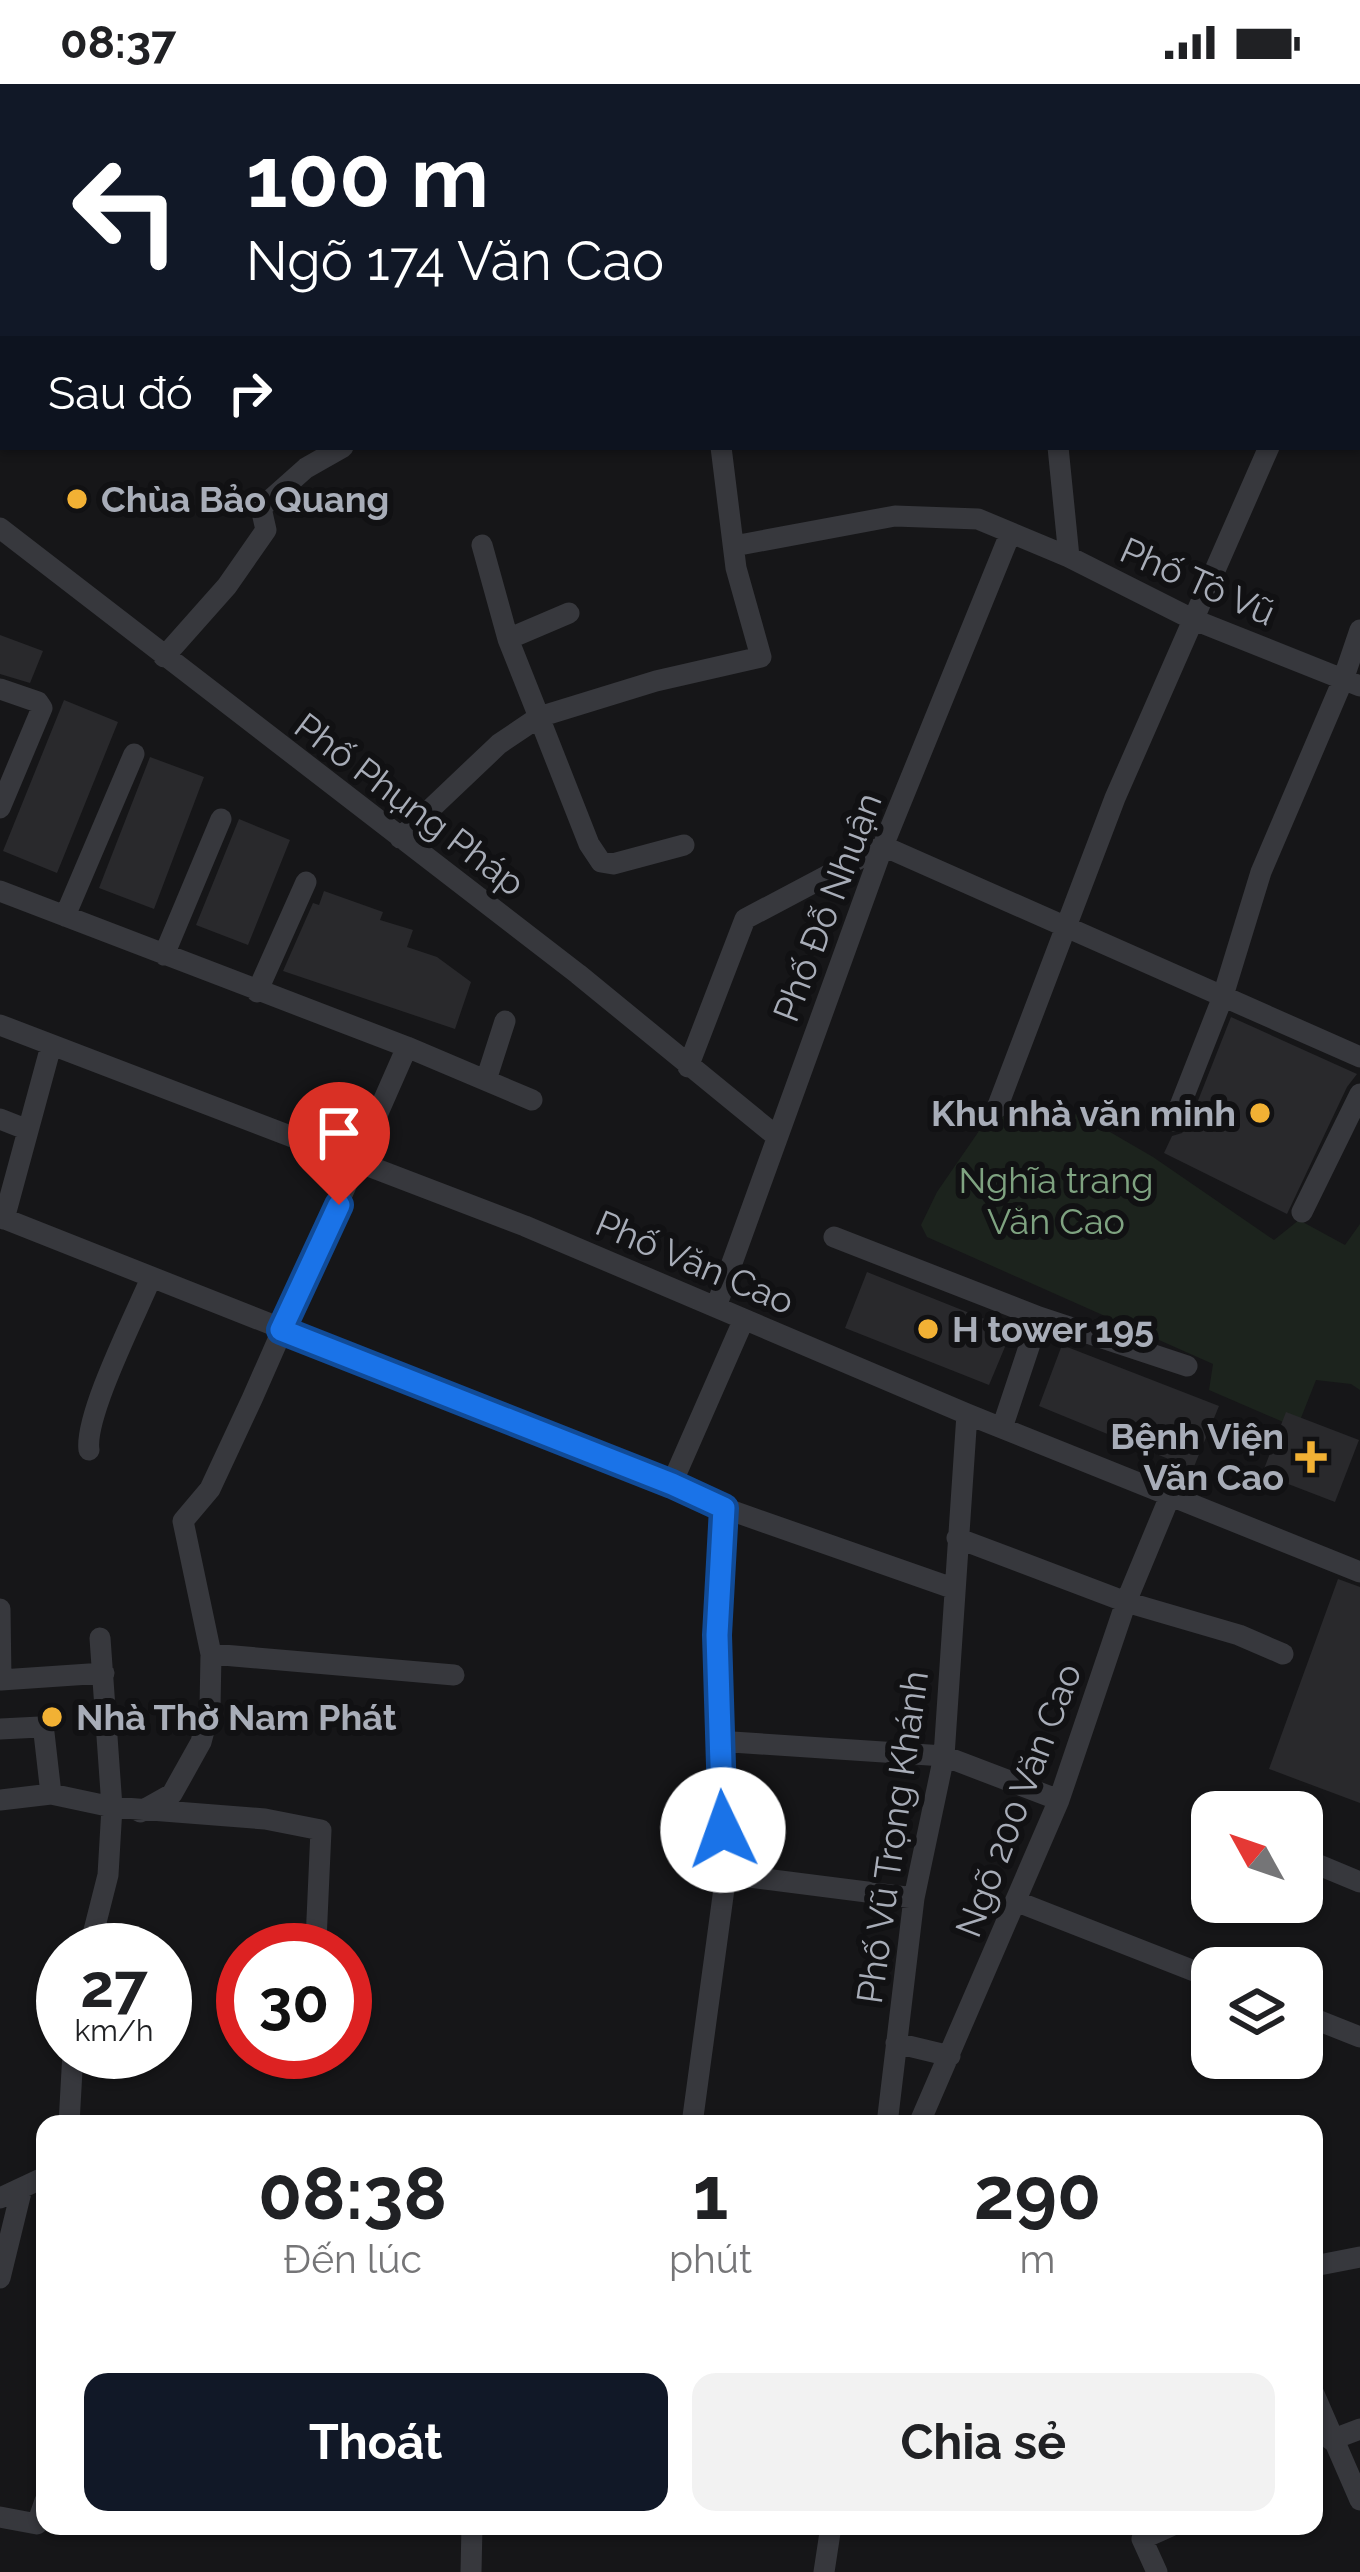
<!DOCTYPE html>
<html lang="vi">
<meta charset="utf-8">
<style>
:root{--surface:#fff;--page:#f2f2f2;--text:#202124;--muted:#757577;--accent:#111827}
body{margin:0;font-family:Raleway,sans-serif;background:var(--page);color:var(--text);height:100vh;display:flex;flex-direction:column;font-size:45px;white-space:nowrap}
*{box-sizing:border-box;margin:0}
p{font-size:39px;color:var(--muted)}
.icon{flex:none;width:66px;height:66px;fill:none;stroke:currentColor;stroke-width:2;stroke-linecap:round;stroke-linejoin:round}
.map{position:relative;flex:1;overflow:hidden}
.side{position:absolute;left:36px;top:2031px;width:1287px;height:420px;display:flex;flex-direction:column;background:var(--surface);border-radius:24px;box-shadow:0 3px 9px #0004}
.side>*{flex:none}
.top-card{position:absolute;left:0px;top:0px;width:1362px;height:366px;box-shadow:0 3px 9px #0004;background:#111827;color:#fff;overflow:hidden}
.needle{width:78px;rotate:310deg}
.fabs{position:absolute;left:1191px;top:1707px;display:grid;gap:24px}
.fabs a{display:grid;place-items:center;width:132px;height:132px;border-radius:24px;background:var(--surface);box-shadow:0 3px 9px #0004;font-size:60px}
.speed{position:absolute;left:36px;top:1839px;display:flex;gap:24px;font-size:60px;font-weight:700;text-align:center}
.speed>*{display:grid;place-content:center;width:156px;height:156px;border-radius:50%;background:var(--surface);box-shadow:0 3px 9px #0004;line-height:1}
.speed small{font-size:30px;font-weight:400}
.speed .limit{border:18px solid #d22;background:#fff;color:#111}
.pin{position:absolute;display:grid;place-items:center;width:102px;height:102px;color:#fff;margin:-123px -51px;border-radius:50% 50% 50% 0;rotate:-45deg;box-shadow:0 0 12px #0007}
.pin .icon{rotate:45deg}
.me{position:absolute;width:132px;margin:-66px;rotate:357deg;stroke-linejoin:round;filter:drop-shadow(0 0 9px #0008)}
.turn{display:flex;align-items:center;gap:42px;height:252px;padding:0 48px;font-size:54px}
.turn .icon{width:156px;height:156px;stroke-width:2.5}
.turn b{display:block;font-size:84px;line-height:102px}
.then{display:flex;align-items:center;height:114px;padding:0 48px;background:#0003;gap:24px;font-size:45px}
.eta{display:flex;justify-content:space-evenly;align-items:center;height:204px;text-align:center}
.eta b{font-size:72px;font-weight:700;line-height:84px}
.action{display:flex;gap:24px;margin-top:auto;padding:24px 48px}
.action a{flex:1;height:138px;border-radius:24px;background:var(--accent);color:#fff;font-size:48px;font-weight:700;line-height:138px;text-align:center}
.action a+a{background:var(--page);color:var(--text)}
.status{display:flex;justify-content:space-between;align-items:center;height:84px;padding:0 60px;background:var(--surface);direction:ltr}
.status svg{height:33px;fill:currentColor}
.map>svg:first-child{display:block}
.green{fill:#1c231d}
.building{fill:#29292c}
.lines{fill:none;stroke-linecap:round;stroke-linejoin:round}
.minor{stroke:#37383d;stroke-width:21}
.route-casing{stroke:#114b97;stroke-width:30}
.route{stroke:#1a73e8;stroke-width:21}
.poi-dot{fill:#f2b134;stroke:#111113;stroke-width:4.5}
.labels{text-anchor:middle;stroke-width:12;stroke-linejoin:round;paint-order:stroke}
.poi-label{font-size:36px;font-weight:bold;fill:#a8adb8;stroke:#111113;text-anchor:start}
.street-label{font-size:36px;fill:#a8adb8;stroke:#111113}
.park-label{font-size:36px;fill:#7fa381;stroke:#111113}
</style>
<div class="status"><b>08:37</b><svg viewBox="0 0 49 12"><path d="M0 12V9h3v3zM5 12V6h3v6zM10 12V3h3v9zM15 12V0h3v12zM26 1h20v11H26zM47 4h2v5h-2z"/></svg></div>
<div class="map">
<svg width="1360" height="2488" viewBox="0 0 1360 2488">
<rect width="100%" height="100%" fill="#161618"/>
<path class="green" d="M1079,1030L1153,1073L1274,1156L1299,1136L1345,1161L1360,1140V1306L1351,1300L1316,1296L1297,1344L1209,1306L1213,1280L927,1153L921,1141L937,1108L990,1031Z"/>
<path class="building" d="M0,551L43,567L30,599L0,590Z
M64,616L118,638L57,789L3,767Z
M150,673L204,693L154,825L99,804Z
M239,735L290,756L248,861L196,841Z
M324,807L383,828L380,836L413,846L407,863L437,873L471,898L455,945L283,887L313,819L319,821Z
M1231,933L1357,990L1347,1003L1287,1130L1164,1069L1172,1052L1182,1049L1188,1042Z
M867,1188L1012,1246L989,1301L845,1244Z
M1062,1261L1219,1322L1193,1385L1039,1322Z
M1286,1328L1359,1356L1335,1418L1262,1390Z
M1338,1495L1360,1503V1719L1269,1685Z"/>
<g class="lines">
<path class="minor" d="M335,0L337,3
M924,0L925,3
M581,3L588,0
M795,3L800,0
M1359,85L1360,82
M1359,185H1360
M1359,250H1360
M1058,363L1069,473
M0,444L578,890L776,1052
M482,461L508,555L539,633L656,597L761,573L736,484L721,363
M734,462L895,432L978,435L1069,473L1192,535L1360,602
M508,555L569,529
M164,573L227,502L266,446L261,424L306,384L343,363
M0,605L38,618L42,624L0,724
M400,754L499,660L539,633L589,760L601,778L613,780L684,761
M0,807L407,963L532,1016
M65,832L134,670
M164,871L221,735
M257,908L306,798
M0,941L525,1142L967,1330L1360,1488
M688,983L745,835L883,762L1360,973
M486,996L505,937
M997,1024L1115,714L1269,363
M0,1035L28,1046
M1174,1037L1222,915L1261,788L1343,596L1360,546
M1302,1128L1360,1010
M0,1133L672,1399L724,1424L955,1505
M4,1135L51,962
M834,1153L1039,1233L1002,1344
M716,1223L883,762L1010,450
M1039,1233L1187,1282
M89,1366C84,1332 136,1230 151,1194
M672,1399L744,1235
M957,1454L1126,1518L1239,1551L1283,1570
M0,1525L1,1596L104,1589
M100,1554L112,1723L265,1735L321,1746L316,1857
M211,1570L454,1591
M0,1645L40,1643L44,1649L51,1710
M717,1657L944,1672L1059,1716
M0,1716L51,1710L112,1723L108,1791L89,1866
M140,1728L172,1710L201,1658L210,1624L211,1570L183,1437L210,1405L252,1315L407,963
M1302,1774L1360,1798
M726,1790L914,1814
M1018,1818L1212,1894
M1302,1930L1360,1953
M896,1959L950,1972
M69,2040L73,1968
M692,2040L726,1790L717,1657V1551L724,1424
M887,2040L914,1814L944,1672L967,1330
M919,2040L1059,1716L1126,1518L1170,1412
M0,2114L45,2093
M1314,2182L1360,2173
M0,2194L22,2104
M1314,2310L1360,2416
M1331,2356L1360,2345
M0,2433L37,2440L45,2417
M471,2488L472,2442
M824,2488L831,2442
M1157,2488L1142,2455L1171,2442"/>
</g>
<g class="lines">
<defs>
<path id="route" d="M339,1121L281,1246L672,1400L724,1424L717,1551L723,1746"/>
</defs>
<use href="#route" class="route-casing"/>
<use href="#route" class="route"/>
</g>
<g class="poi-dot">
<circle cx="77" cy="415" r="12"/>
<circle cx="1260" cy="1029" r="12"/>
<circle cx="928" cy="1245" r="12"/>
<path d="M1305 1355h12v12h12v12h-12v12h-12v-12h-12v-12h12z"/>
<circle cx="52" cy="1633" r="12"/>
</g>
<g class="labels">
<g class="poi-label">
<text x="101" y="428">Chùa Bảo Quang</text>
<text x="1236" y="1042" text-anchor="end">Khu nhà văn minh</text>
<text x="952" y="1258">H tower 195</text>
<text x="1284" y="1365" text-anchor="end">Bệnh Viện<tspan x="1284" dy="41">Văn Cao</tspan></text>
<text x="76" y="1646">Nhà Thờ Nam Phát</text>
</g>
<g class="street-label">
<text transform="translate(1198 497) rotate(24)" y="13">Phố Tô Vũ</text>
<text transform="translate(410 720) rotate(37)" y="13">Phố Phụng Pháp</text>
<text transform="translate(827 823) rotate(-69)" y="13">Phố Đỗ Nhuận</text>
<text transform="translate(695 1178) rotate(23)" y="13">Phố Văn Cao</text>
<text transform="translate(1018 1716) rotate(-69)" y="13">Ngõ 200 Văn Cao</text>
<text transform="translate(892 1753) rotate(-82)" y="13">Phố Vũ Trọng Khánh</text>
</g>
<g class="park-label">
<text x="1056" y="1109">Nghĩa trang<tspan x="1056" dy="41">Văn Cao</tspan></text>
</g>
</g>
</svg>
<div class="fabs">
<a><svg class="needle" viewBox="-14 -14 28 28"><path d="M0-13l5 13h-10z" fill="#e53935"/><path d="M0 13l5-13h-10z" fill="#757577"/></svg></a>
<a><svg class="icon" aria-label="layers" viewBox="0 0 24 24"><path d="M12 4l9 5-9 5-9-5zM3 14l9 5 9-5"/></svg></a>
</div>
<div class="speed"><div>27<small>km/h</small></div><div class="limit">30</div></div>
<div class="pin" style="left:339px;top:1121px;background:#d93025"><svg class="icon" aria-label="arrive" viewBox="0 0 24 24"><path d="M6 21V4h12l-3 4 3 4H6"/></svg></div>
<svg class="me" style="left:723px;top:1746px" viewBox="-20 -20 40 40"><circle r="19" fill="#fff"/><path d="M0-13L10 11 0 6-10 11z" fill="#1a73e8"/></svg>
<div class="top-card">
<div class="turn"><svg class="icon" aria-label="left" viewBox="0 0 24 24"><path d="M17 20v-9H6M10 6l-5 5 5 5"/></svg><div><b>100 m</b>Ngõ 174 Văn Cao</div></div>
<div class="then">Sau đó<svg class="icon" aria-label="right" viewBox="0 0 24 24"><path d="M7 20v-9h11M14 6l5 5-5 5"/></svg></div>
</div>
<section class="side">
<div class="eta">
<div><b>08:38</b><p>Đến lúc</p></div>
<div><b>1</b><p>phút</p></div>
<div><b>290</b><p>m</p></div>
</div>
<div class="action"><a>Thoát</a><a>Chia sẻ</a></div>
</section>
</div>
